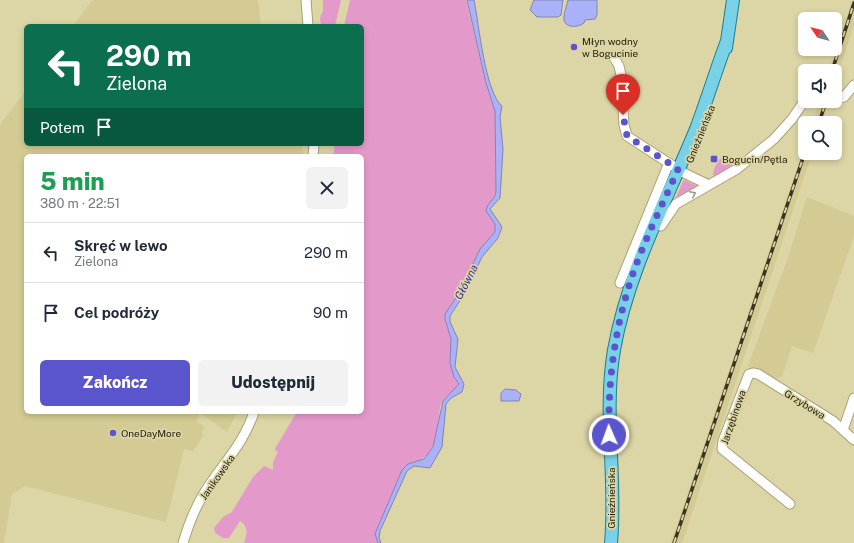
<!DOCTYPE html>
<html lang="pl">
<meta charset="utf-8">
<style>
:root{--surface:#fff;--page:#f2f2f3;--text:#1f2937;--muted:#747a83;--line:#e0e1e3;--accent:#5a55cd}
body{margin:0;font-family:"Public Sans",sans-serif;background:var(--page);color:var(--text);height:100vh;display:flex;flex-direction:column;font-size:15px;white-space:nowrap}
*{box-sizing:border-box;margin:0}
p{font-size:13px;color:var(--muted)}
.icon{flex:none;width:22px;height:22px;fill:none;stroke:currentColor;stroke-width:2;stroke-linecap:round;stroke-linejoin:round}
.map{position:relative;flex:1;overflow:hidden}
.panel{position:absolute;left:24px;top:154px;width:340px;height:260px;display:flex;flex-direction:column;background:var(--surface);border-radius:6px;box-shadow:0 2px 6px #0003}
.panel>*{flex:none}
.top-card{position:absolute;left:24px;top:24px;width:340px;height:122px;border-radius:6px;box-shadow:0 2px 6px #0003;background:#0b6e4f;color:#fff;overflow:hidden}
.needle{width:26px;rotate:305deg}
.buttons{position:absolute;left:798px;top:12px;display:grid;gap:8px}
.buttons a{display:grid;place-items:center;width:44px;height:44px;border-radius:6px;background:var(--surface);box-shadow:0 2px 6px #0003;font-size:20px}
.pin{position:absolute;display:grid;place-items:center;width:34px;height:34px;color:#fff;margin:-41px -17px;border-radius:50% 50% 50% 0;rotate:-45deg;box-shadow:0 0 4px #0007}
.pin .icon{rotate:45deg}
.me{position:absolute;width:44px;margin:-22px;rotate:358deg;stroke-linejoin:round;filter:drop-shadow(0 0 3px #0008)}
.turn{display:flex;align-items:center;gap:14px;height:84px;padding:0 16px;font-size:18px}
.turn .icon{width:52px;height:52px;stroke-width:2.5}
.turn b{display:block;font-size:28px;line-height:34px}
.then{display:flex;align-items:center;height:38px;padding:0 16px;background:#0003;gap:8px;font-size:15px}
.round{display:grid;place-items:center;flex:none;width:42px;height:42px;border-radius:6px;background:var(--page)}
.summary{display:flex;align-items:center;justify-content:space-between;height:68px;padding:0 16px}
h1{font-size:24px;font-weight:800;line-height:30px;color:#1e9e55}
.button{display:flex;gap:8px;margin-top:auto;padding:8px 16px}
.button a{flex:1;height:46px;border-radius:6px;background:var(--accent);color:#fff;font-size:16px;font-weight:800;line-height:46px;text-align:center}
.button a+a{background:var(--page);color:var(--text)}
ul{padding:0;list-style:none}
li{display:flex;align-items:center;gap:12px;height:60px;padding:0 16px;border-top:1px solid var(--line)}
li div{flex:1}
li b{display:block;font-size:15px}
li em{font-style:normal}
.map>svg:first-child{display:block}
.built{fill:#d4ca93}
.green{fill:#e499cb}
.water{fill:#aab1f8;stroke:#8185b1}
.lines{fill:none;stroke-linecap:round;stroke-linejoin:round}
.minor-casing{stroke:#aaa274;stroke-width:11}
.major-casing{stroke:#1f7e8f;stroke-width:14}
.minor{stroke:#fff;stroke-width:9}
.major{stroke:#78d1e6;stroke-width:12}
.rail-casing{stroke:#393520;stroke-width:3.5}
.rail{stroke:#dcd5a5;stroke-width:2;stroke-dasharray:6;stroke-linecap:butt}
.oneway{stroke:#9b9a92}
.route{stroke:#5a55cd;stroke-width:7;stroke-dasharray:0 12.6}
.poi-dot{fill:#5a55cd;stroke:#dcd5a5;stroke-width:1.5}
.labels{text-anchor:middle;stroke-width:3.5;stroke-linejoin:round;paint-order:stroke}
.poi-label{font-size:10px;fill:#211e0c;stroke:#dcd5a5;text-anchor:start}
.street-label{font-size:10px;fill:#211e0c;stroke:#dcd5a5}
.water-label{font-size:11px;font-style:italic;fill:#393195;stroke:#dcd5a5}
</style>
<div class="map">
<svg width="854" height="543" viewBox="0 0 854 543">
<rect width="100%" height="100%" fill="#dcd5a5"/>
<path class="built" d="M92,0H258L261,26H73Z
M852,0H854V25L835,83V71H829Z
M26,90V144H302L303,156H26V412H237L227,432L200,413L196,421L205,427L201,433L204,435L193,451L184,449L166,522L25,486L12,494L4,543H0V125Z
M819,101H829L822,123H812Z
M805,144V153H812L682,543H671Z
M807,197L854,216V236L813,353L792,346L782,376L772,380L748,366L789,255Z"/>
<path class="green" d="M323,0H341L335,26H321L320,18L323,11Z
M350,0H466L486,83L495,111L496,192L486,211L495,224V232L480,249L458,295L447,311L445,319L451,339L450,363L455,379L459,384C455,394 444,394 440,407C439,413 439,420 438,426C434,454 427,457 402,470L400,474L375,534L378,543H244C247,534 249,527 240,521L229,538H223L215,533L214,528L223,517L232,512L253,477L264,466L273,470V462L278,452L275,450L276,447L295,415L298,412H362V156H333L335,144H362V26H344Z
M726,156L732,160V165L715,178L713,174C715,166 718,158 726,156Z
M684,180L699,187L675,200L683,181Z"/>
<path class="water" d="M467,0H474C479,24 485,92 502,106L500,117L503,149L500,198L490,209L502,227L498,238L482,257L463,296L450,316V322L458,339L455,367L464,384L462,392L451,398L446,404L442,447L430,468L414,466L407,471L380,531L379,538L381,543H378L375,534L402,470L408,464L424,459L433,447L443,401L459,384L454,377L450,363L451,339L445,319V314L458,295L480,249L495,232V224L486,211C487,202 495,200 496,192L495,111L486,83Z
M534,0H563L561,15L558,17H537L530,10Z
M568,0H597V15L595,19L585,20L584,23C579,27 566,29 564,20C563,15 567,5 568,0Z
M505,389L516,390L521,394L519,401H501V393Z"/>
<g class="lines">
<defs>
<path id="minor" d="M306,0L308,26
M613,56L619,66L621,75L624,125L627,136L684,173L709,185
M835,99L844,97L854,85
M313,156L314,144
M661,226L676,204L737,169L774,139L792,119L805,100
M620,283L669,163
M843,430L854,398
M790,504L722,449L723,441L749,374L753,373L758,374L833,421L854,440
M183,543C188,526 194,510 203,495C220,466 243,446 254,412"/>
<path id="major" d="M726,48L733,0
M611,543C617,478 603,414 614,350C628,271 666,202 696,129C707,100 716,70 727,41"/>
</defs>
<use href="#minor" class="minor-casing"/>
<use href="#major" class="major-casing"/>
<use href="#minor" class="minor"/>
<use href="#major" class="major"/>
<defs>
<path id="rail" d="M832,71L854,3
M819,123L826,101
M674,543L805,152"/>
</defs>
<use href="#rail" class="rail-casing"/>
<use href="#rail" class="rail"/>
</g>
<defs><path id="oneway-chevron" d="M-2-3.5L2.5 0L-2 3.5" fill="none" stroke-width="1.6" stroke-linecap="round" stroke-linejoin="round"/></defs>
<use class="oneway" href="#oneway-chevron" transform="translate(693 194) rotate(-26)"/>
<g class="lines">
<path class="route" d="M609,435C608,388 613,342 626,296C638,252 660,211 678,169L627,136L623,115"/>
</g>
<g class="poi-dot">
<circle cx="574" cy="47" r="4"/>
<rect x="710" y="155" width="8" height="8" rx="2"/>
<circle cx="113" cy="433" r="4"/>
</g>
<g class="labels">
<g class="poi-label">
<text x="582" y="45">Młyn wodny<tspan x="582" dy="12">w Bogucinie</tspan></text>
<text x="722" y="163">Bogucin/Pętla</text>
<text x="121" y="437">OneDayMore</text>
</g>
<g class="street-label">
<text transform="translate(700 134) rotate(-68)" y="4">Gnieźnieńska</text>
<text transform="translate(805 404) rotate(32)" y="4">Grzybowa</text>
<text transform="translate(733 417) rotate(-71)" y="4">Jarzębinowa</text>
<text transform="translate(217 477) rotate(-55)" y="4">Janikowska</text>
<text transform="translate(611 498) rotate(-90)" y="4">Gnieźnieńska</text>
</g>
<g class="water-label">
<text transform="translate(466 282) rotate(-63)" y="4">Główna</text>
</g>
</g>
</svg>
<div class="buttons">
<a><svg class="needle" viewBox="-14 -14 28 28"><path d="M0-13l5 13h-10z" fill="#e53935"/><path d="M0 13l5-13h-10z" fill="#747a83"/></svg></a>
<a><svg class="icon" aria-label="sound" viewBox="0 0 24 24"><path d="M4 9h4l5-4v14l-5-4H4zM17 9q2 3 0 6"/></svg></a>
<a><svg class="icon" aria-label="search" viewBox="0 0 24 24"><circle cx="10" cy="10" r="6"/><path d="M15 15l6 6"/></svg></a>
</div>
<div class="pin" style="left:623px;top:115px;background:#d93025"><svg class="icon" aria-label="arrive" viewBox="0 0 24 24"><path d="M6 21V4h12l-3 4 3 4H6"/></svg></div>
<svg class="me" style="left:609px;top:435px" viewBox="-20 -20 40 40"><circle r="17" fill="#5a55cd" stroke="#fff" stroke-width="3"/><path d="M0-11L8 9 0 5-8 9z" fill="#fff"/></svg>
<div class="top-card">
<div class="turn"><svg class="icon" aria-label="left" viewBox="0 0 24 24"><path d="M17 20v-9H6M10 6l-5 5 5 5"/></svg><div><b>290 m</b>Zielona</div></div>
<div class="then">Potem<svg class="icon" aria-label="arrive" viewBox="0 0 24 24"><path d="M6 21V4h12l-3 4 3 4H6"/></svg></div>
</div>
<section class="panel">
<div class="summary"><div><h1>5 min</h1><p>380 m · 22:51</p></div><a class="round"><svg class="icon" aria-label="close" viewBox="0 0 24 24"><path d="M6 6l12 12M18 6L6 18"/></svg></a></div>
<ul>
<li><svg class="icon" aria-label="left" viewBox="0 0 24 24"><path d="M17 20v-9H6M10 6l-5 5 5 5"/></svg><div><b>Skręć w lewo</b><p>Zielona</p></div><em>290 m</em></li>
<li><svg class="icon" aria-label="arrive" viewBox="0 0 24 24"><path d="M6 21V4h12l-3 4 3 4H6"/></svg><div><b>Cel podróży</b></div><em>90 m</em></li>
</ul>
<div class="button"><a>Zakończ</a><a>Udostępnij</a></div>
</section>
</div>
